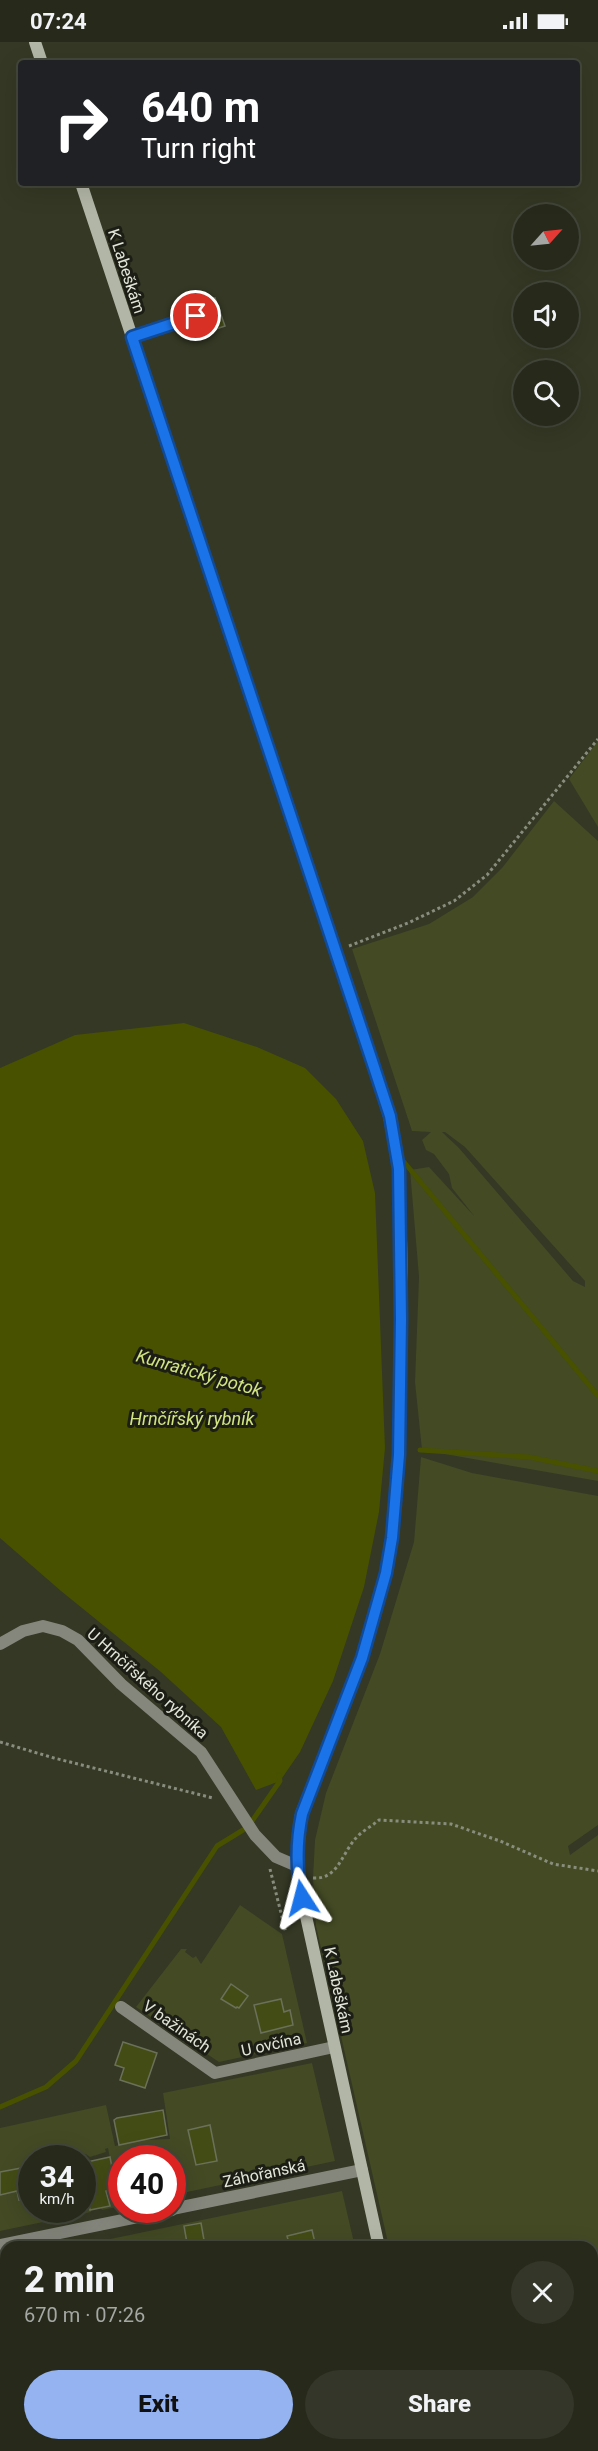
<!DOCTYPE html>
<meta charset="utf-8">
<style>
:root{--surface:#272a1b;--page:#333628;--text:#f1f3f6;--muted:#a4a7a3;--line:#43463a;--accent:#95b2f1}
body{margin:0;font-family:Roboto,sans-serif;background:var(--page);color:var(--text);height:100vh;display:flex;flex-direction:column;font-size:22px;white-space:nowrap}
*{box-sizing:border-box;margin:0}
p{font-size:20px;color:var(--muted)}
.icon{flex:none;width:33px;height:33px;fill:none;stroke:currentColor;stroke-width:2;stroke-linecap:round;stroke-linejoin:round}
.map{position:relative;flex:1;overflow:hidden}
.panel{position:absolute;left:0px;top:2199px;width:598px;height:210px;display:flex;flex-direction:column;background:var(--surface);border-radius:18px 18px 0 0;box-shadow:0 6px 24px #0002,0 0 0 2px var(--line)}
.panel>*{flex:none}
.guide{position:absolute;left:18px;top:18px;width:562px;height:126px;border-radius:6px;box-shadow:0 6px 24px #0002,0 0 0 2px var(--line);background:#202124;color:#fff;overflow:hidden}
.needle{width:39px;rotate:63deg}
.fabs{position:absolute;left:513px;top:162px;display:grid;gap:12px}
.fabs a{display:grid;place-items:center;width:66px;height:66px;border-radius:50%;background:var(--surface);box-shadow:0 6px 24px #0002,0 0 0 2px var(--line);font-size:30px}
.speed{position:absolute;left:18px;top:2103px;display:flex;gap:12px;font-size:30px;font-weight:700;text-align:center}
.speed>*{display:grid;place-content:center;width:78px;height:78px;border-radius:50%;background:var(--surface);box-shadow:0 6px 24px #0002,0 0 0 2px var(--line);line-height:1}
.speed small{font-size:15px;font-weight:400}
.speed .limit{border:9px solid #d22;background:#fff;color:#111}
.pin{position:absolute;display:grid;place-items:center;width:51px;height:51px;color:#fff;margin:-26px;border:3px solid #fff;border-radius:50%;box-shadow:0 2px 6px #0007}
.me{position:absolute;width:66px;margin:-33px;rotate:351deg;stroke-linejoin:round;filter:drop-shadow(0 0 4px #0008)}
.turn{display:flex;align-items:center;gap:21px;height:126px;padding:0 24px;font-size:27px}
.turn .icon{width:78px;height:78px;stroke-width:2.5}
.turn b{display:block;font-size:42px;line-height:51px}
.round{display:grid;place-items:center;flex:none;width:63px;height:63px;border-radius:32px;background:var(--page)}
.overview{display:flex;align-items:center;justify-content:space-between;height:102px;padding:0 24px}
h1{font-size:36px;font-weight:800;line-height:45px}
.button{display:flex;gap:12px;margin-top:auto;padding:12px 24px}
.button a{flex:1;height:69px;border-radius:36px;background:var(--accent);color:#111;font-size:24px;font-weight:800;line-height:69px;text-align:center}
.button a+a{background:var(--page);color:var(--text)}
.status{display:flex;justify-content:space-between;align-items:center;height:42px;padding:0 30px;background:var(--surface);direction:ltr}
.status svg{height:16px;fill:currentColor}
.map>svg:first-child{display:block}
.built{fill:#3c4127}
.green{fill:#434a24;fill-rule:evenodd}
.water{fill:#475100}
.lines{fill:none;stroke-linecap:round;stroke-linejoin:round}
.stream{stroke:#475100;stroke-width:5}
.building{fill:#434c15;stroke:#6b705a;stroke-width:1.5}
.path{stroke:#898d7d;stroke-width:3;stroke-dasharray:3 3;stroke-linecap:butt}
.lane{stroke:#85877d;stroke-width:9}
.street{stroke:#85877d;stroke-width:12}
.secondary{stroke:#b2b6a6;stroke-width:12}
.route-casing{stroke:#114b97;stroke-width:15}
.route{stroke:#1a73e8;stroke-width:10}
.labels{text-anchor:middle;stroke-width:6;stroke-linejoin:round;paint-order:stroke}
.street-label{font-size:16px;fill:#e2e5d9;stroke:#1c1e15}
.water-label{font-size:18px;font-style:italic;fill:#d2e581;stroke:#1c1e15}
</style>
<div class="status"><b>07:24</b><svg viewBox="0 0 49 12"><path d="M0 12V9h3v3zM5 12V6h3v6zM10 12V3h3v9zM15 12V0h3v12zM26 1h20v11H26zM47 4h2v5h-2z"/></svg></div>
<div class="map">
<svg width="598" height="2409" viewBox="0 0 598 2409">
<rect width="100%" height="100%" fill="#343824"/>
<path class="built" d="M598,2387V2409H442L440,2403H592L593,2389Z"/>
<path class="green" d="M598,699V785L569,737Z
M554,759L598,799V1439L422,1408L415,1340L419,1235L410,1128L429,1125L475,1175L452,1146L449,1132L434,1112L426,1108L422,1098L431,1090L412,1089L352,907L429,882L473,855L502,826ZM442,1090H445L465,1105L585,1239V1245L573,1239L459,1106Z
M421,1415L472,1431L598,1454V1783L568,1804L570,1813L598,1793V2333L592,2330V2205H389L316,1884L313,1836L315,1798L326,1751L380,1612L403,1536L414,1500Z
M240,1863L282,1892L307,2001L219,2020L136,1965L181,1907H187L185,1910L193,1916L196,1914L201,1922Z
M312,2021L335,2119L173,2153L172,2116H122L121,2164L102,2168L101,2166L110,2164L106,2149L116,2147L108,2106L105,2107L106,2110L90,2115L86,2112L72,2116H32V2168H82L83,2154L88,2153L91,2170L0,2189V2086L106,2063L115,2104L142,2098L170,2097L163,2051Z
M342,2149L355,2205H72Z
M6,2219V2380L0,2381V2220Z
M41,2403H400L401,2409H12Z"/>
<path class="water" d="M184,981L257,1005L305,1026L336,1057L363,1099L375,1151L385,1406L379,1470L364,1545L333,1639L300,1710L280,1739L256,1748L221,1685L161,1630L61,1549L0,1496V1026L75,993Z"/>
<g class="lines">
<path class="stream" d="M399,1114L598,1354
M420,1408L529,1415L598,1429
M252,1779L280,1739L279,1733
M0,2065L46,2045L76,2019L217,1804L243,1788"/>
</g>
<path class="building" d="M215,256L225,284L207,290L197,262Z
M231,1942L248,1954L239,1966L237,1965L236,1966L221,1957Z
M281,1957L284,1970L290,1968L293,1983L261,1991L254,1963Z
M123,2000L157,2011L145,2046L120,2038L124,2026L115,2023Z
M163,2068L167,2093L119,2103L114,2078L117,2076Z
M210,2083L217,2119L196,2123L188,2088Z
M110,2115L116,2147L106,2149L110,2164L90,2168L88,2153L82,2154V2121Z
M32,2124V2155L19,2158L17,2149L0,2153V2130Z
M201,2181L204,2198L187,2201L184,2184Z
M312,2188L316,2205H290L287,2194Z"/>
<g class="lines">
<path class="path" d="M349,904L408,881L454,859L487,833L598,697
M0,1700L54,1716L213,1756
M270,1827L286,1891
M313,1836C338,1838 342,1811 356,1796C362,1789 372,1784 379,1778L451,1782L500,1799L553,1822L598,1829
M592,2324L598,2322
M592,2333L598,2338"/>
<path class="lane" d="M132,295L196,274"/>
<path class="street" d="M0,1602L23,1589L43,1584L62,1589L78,1598L121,1642L201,1710L255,1793L276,1815L297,1824
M121,1965L215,2031L334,2005
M172,2167L362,2128
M0,2203L172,2168
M0,2397L6,2396"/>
<path class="secondary" d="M35,0L42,21
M81,141L374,1025L389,1074L399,1127L402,1232L399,1413L392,1496L386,1531L362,1616L301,1772L298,1793L297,1824L302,1856L379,2205
M424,2403L425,2409"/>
</g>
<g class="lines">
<defs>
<path id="route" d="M196,274L132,295L374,1025L390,1074L399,1127L401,1277L399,1413L392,1496L386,1531L362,1616L302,1772C296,1801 296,1828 302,1856"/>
</defs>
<use href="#route" class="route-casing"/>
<use href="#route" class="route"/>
</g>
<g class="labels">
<g class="street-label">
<text transform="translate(127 229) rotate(72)" y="6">K Labeškám</text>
<text transform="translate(148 1641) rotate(42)" y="6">U Hrnčířského rybníka</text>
<text transform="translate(339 1948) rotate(78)" y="6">K Labeškám</text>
<text transform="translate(177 1984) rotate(35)" y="6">V bažinách</text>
<text transform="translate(271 2002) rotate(-12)" y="6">U ovčína</text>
<text transform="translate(264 2131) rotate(-12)" y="6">Záhořanská</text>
</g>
<g class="water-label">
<text transform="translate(199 1331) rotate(16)" y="6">Kunratický potok</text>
<text x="192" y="1383">Hrnčířský rybník</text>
</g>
</g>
</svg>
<div class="fabs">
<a><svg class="needle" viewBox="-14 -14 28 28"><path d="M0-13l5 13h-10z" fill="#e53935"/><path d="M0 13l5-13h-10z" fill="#a4a7a3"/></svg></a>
<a><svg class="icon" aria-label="sound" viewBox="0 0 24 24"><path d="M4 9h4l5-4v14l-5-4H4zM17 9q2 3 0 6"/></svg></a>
<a><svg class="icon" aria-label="search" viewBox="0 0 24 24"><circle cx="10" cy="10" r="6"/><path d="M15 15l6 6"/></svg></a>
</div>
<div class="speed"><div>34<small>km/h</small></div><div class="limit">40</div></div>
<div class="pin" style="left:196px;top:274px;background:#d93025"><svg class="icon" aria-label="arrive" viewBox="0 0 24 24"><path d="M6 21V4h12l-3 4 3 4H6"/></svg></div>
<svg class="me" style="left:302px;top:1856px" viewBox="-20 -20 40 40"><path d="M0-17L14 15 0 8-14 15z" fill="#1a73e8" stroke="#fff" stroke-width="4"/></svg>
<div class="guide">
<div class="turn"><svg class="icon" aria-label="right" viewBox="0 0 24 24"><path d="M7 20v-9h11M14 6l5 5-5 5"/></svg><div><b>640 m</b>Turn right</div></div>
</div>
<section class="panel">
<div class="overview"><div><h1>2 min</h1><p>670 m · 07:26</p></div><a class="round"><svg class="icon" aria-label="close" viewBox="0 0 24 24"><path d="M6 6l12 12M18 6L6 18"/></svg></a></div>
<div class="button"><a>Exit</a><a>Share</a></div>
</section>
</div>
